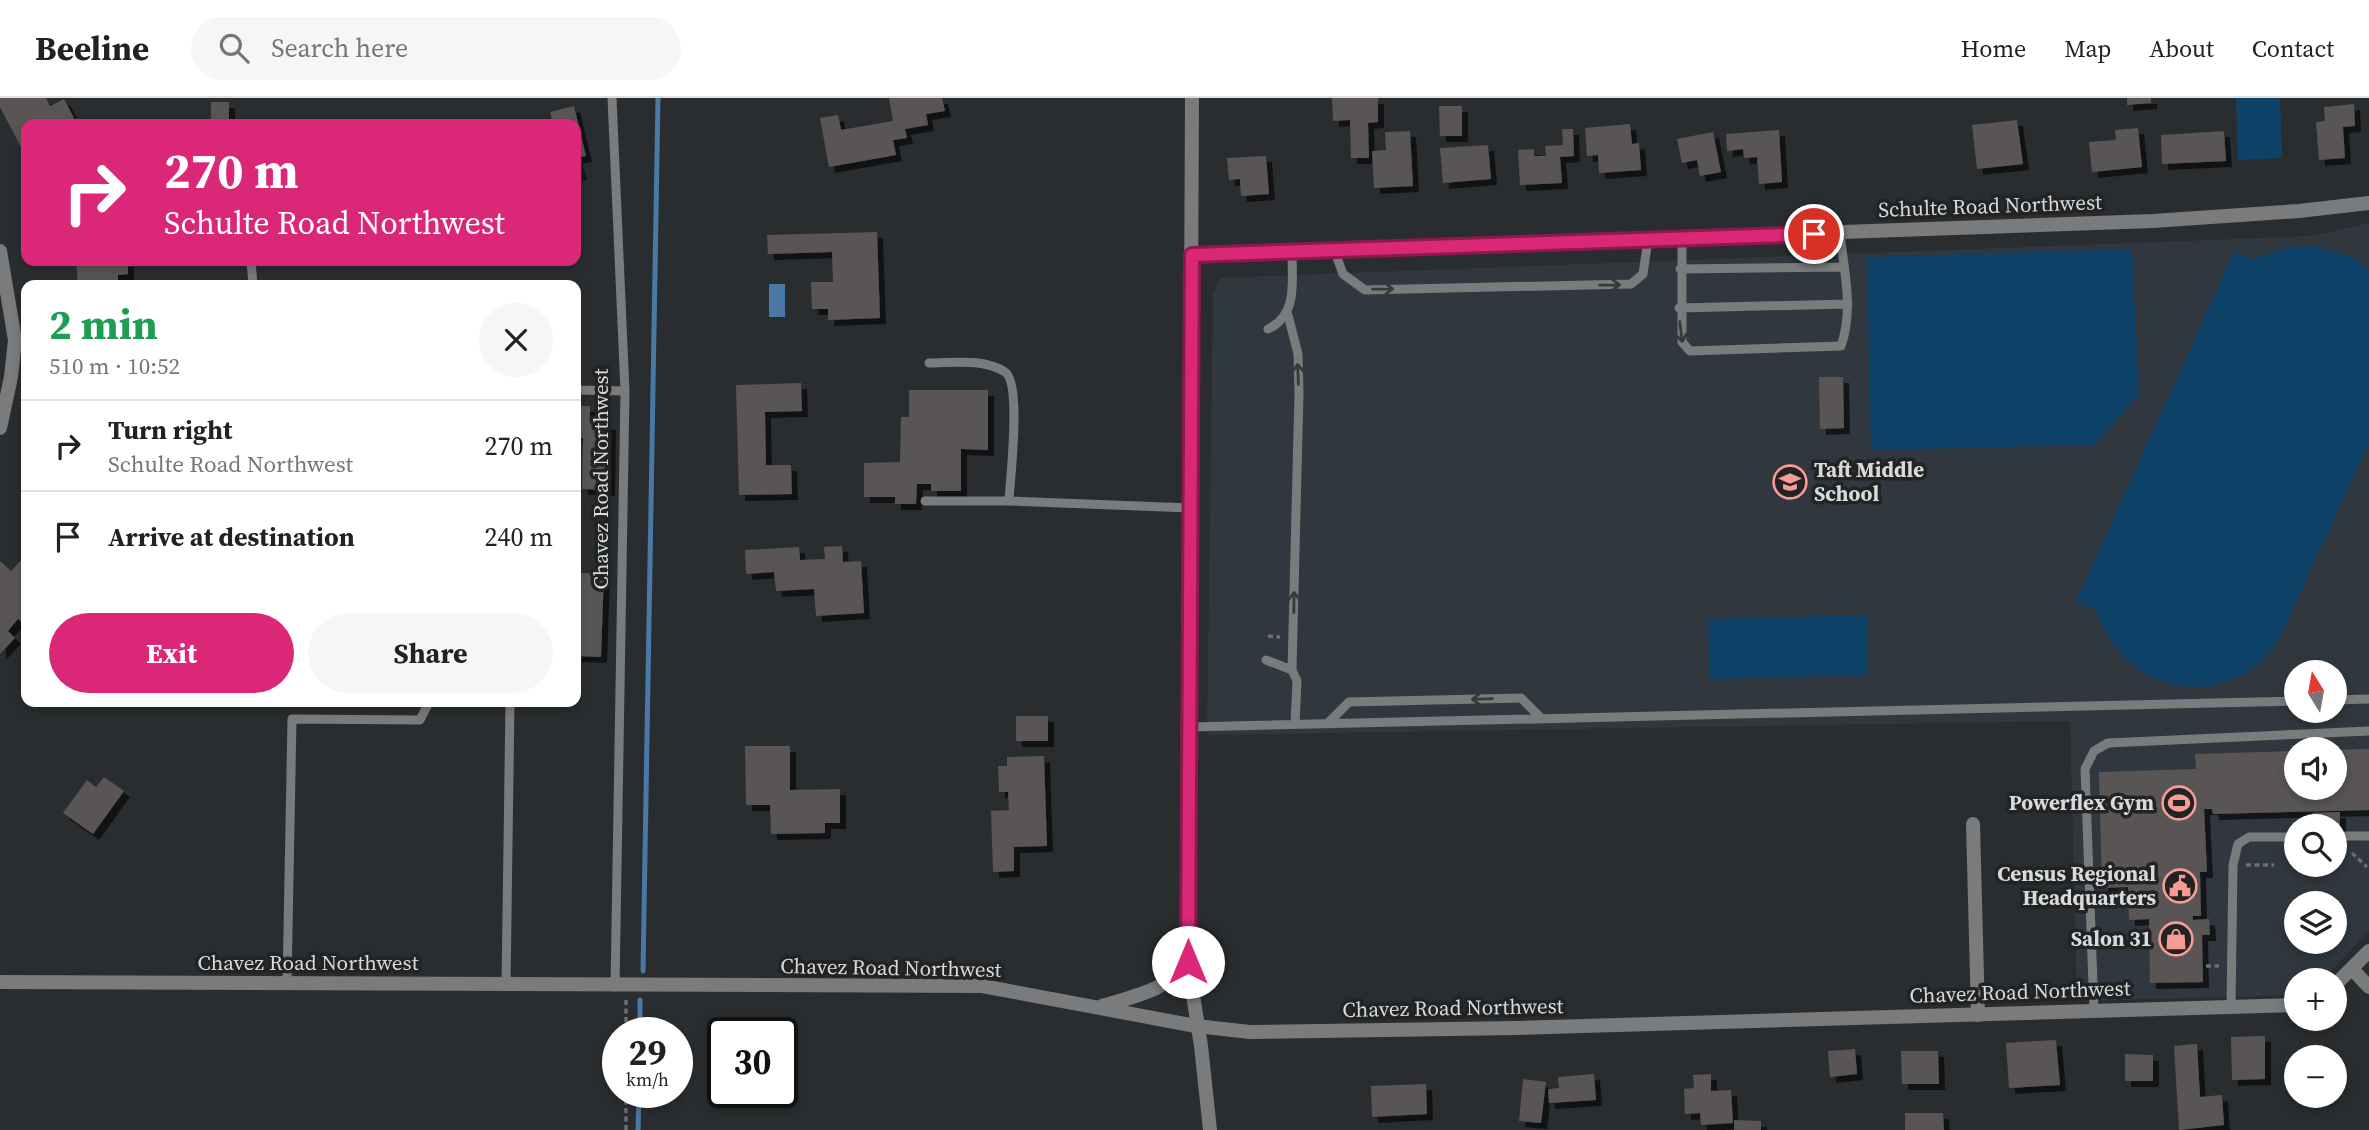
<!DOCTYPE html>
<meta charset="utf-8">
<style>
:root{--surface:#fff;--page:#f6f6f6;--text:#222;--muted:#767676;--line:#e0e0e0;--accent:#db2777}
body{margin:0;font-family:"Source Serif 4",serif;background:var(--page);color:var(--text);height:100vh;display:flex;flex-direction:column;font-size:26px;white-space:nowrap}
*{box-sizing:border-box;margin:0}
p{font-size:23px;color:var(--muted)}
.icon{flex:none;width:38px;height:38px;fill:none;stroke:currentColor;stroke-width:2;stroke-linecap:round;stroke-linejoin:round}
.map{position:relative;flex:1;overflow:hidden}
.drawer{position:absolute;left:21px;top:182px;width:560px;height:427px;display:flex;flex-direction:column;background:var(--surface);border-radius:14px;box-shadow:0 4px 10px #0003}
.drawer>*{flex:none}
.hud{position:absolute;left:21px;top:21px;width:560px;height:147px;border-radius:14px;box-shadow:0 4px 10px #0003;background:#db2777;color:#fff;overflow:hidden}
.needle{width:46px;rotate:349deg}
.buttons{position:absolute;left:2284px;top:562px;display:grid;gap:14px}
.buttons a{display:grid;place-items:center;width:63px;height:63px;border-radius:50%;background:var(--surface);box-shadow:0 4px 10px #0003;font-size:35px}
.speed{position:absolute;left:602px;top:919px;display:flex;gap:14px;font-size:35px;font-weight:700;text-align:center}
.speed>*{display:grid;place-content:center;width:91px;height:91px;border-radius:50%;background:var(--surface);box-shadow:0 4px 10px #0003;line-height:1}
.speed small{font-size:18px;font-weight:400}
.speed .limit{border:4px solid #111;border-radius:10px;background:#fff;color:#111}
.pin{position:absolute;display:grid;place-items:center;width:60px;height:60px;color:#fff;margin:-30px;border:4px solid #fff;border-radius:50%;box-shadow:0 2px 7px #0007}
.me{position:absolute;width:77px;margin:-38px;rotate:0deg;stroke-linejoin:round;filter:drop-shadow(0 0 5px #0008)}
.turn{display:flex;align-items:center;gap:24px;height:147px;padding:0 28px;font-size:32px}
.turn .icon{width:91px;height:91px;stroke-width:2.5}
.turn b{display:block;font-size:49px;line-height:60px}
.round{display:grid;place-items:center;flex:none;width:74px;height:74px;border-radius:37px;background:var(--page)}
.overview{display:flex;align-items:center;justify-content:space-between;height:119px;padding:0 28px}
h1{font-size:42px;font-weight:700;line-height:52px;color:#1e9e55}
.button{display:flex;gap:14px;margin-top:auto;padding:14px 28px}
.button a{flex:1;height:80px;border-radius:42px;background:var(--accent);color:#fff;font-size:28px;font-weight:700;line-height:80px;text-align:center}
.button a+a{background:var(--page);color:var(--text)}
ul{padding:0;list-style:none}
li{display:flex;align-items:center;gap:21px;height:91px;padding:0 28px;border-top:2px solid var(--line)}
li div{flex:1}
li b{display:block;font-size:26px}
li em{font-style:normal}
header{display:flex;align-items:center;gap:42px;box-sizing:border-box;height:98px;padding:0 35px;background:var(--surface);border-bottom:2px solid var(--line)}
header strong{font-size:33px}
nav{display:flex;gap:38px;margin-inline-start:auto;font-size:24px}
.search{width:490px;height:63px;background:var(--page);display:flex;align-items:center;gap:18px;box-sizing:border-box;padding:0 24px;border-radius:38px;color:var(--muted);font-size:26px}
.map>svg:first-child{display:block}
.built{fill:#30373e;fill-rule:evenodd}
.green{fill:#0f4269}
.water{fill:#497aa6}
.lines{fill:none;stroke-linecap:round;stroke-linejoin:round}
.stream{stroke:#497aa6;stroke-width:5}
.building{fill:#5a5555;filter:url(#shadow)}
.path{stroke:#6c6f70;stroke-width:3.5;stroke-dasharray:5 3.5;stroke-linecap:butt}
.service{stroke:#7a7b7d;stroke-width:9}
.minor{stroke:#7a7b7d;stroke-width:14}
.tertiary{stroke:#7a7b7d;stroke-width:14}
.oneway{stroke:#37393b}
.route-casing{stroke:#8e194d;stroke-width:18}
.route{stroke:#db2777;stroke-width:12}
.labels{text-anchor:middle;stroke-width:7;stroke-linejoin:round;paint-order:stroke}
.street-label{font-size:21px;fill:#d8dadb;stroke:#212325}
.poi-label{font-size:21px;font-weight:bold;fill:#d8dadb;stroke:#212325;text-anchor:end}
</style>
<header>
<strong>Beeline</strong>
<div class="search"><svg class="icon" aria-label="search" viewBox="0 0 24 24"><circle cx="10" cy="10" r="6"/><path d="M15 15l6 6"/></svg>Search here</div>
<nav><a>Home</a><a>Map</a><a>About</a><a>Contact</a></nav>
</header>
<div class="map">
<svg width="2369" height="1032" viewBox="0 0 2369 1032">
<defs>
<filter id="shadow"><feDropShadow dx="6" dy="6" stdDeviation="0" flood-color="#0009"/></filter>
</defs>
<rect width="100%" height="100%" fill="#2a2d2f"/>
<path class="built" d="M2369,125V833L2322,882H2296V897L2077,903L2070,623L1207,637L1213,195L1220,180L2312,138ZM2296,574H2334V612H2296ZM2296,651H2334V690H2296ZM2296,728H2334V766H2296ZM2296,805H2334V844H2296Z"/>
<path class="green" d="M2236,0H2280L2282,60L2238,62Z
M2314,148L2351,159L2369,172V345L2277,545C2269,554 2261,566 2251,572C2184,612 2117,578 2094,508L2091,512L2076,503L2234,154L2253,161L2288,149Z
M2132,151L2139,296L2095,347L1871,352L1867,159Z
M1867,517L1868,577L1710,581L1708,521Z"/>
<path class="water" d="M769,186H785V219H769Z"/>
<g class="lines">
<path class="stream" d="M643,873L658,0
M640,934V902
M638,1032L639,994"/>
</g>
<path class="building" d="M0,0H46L50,8L64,1L77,26H26L24,55L0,9Z
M889,0H942L945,13L926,16L928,27L905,31L907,40L893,42L896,57L829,69L820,20L838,17L841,32L893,23Z
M1332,0H1378V24L1368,25L1369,60H1351L1350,22L1333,23Z
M2127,0H2151V5L2127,7Z
M211,4H229V26H211Z
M2354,6L2355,28L2343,29L2345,60L2319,62L2316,24L2325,23L2324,9Z
M574,8L586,58L576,60L581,76L576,77V26H553L550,14Z
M1439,8H1462V38H1440Z
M2017,22L2023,66L1977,71L1972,27Z
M1630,26L1632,46L1639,45L1641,72L1599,75L1598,57L1587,58L1585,30Z
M2138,30L2142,69L2092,74L2089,44L2116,42L2115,32Z
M1562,31H1573L1574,58L1560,59L1562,85L1520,87L1518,52L1534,51V58H1546L1545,48L1563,47Z
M1779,32L1782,84L1759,86L1757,59L1744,60L1743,51L1727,53L1726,36Z
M1410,33L1413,88L1374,90L1372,53L1386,52L1385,34Z
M2224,33L2226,63L2162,66L2161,37Z
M1713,34L1721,74L1700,78L1697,62L1682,65L1677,41Z
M1488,47L1491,81L1443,85L1440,50Z
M1266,58L1269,96L1241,98L1240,81L1229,82L1227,60Z
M877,134L880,220L828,222V211H812L811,184H833L832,154L768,156L767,137Z
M76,163H128V176L118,177V187H78Z
M1819,279H1843L1844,330L1820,331Z
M801,285L802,313L765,314L766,367H791L792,396L739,397L736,287Z
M909,292H988V352L961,351V393H931V386H917L916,406H895V399H864V365L900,364L901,319H909Z
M576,308H590V325L610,326L609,392L582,391L583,340H576Z
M842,448L843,464L861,463L864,515L816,518L814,491L776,493L774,474L746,476L745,452L799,449L800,462L825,461L824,449Z
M26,457V522L23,525L18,521L8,533L15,540L0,556V463L11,473Z
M578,475H604L601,559L576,558Z
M1016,618H1048V643H1016Z
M745,648H790V692L840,691V725H825V735L771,736L770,707H746Z
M2369,651V712L2213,716L2212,711H2204L2207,774H2200L2201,818H2193V822L2209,821L2210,837H2202L2203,884L2150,885L2149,821L2129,822L2128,789L2102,790L2099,674L2196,671L2195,656L2296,653V690H2334V652Z
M1044,658L1047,748L1014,749V773L993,774L991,713L1009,712L1008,694H999L998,668H1007V659Z
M104,679L124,693L93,736L63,715L87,682L96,689Z
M2340,714V730L2312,728V715Z
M2265,938V981L2232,982L2231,939Z
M2056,942L2060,987L2009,990L2006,945Z
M2197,946L2200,999L2222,997L2224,1027L2179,1032L2174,948Z
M1855,951L1857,976L1830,979L1828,953Z
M1901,953H1938L1939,986H1902Z
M2125,956L2153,957V983H2125Z
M1594,976L1596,1002L1549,1005L1548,991L1559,990L1558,979Z
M1711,976V993L1731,992L1733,1025L1701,1027L1700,1015L1685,1016L1684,991L1694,990L1693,977Z
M1523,981L1546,984L1541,1025L1519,1023Z
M1426,986L1427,1016L1372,1019L1371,988Z
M1905,1015H1943L1944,1032H1905Z
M1734,1022L1761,1023V1032H1734Z"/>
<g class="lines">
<path class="path" d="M1268,538L1280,539
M2352,755L2367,769
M2246,767H2274
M2206,868H2219
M626,902V934
M626,1032V994"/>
<path class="service" d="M612,0L625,293L615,889
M1682,141V244L1690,253L1841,248C1854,211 1844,174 1840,135
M1335,154L1343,176L1365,192L1631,186L1643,176L1648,142
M251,163L253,187
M1680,171L1843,169
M1679,210L1848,206
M1288,217L1298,256L1299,295L1292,572
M1268,231C1298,217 1292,184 1292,155
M929,265C953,265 983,260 1005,274C1022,285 1010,381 1009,403L1190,410
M576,292L625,293
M925,403H1009
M1266,562L1292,572L1297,583L1295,626
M2334,602L2369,601
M1327,626L1349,604L1521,600L1541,620
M1189,629L2296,603
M2334,738H2369
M287,886L292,621L420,622L429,604
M506,888L510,604
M2231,908L2233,767L2238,746L2249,739H2296
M2094,913L2085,671L2094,653L2108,645L2369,633"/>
<path class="minor" d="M1192,0L1188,865L1201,948L1210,1032
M0,153L15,242L11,279L0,330
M1192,157L2153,123L2299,113L2369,105
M1973,726L1978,917
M2352,871L2369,889
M1102,908C1137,897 1163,894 1188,865"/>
<path class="tertiary" d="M0,884L982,888L1196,928L1250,934L1516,930L2296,907
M2334,888L2369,853"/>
</g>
<defs><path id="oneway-shaft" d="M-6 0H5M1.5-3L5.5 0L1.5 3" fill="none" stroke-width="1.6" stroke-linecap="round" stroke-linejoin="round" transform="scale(1.75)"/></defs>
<g class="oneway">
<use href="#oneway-shaft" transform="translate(1610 187) rotate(-1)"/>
<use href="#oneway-shaft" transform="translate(1383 191) rotate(-1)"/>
<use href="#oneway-shaft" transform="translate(1681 234) rotate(83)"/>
<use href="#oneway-shaft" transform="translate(1298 276) rotate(-92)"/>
<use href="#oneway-shaft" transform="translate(1294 504) rotate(-89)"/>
<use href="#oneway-shaft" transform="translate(1482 601) rotate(178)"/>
</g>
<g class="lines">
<defs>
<path id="route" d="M1188,864L1192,157L1814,136"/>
</defs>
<use href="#route" class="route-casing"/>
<use href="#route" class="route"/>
</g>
<defs>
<symbol id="school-ring" viewBox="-11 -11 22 22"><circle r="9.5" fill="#212325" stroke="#f59c93" stroke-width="1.5"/><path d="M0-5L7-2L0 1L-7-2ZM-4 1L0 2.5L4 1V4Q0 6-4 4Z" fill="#f59c93"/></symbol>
<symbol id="stadium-ring" viewBox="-11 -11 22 22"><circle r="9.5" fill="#212325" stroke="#f59c93" stroke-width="1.5"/><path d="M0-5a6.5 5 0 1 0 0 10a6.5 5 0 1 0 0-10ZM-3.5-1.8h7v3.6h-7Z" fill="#f59c93"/></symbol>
<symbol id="civic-ring" viewBox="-11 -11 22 22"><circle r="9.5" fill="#212325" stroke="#f59c93" stroke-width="1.5"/><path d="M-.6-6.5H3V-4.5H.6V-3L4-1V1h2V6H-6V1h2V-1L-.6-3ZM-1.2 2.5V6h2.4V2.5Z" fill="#f59c93"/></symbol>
<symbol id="shop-ring" viewBox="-11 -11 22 22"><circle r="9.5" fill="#212325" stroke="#f59c93" stroke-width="1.5"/><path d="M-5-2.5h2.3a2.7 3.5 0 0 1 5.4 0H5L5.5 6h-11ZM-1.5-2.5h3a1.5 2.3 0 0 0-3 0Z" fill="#f59c93"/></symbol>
</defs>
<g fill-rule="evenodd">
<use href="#school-ring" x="1771" y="365" width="38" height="38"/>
<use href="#stadium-ring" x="2160" y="686" width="38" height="38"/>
<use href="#civic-ring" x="2161" y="769" width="38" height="38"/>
<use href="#shop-ring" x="2157" y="822" width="38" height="38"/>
</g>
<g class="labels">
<g class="street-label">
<text transform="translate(1990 108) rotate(-2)" y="7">Schulte Road Northwest</text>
<text transform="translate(601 381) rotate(-90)" y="7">Chavez Road Northwest</text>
<text x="308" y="872">Chavez Road Northwest</text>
<text transform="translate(891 870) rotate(1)" y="7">Chavez Road Northwest</text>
<text transform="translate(2020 894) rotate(-2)" y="7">Chavez Road Northwest</text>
<text transform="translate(1453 910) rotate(-1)" y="7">Chavez Road Northwest</text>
</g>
<g class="poi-label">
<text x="1814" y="379" text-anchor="start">Taft Middle<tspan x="1814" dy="24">School</tspan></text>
<text x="2154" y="712">Powerflex Gym</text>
<text x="2156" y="783">Census Regional<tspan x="2156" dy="24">Headquarters</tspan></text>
<text x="2152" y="848">Salon 31</text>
</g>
</g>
</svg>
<div class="buttons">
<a><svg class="needle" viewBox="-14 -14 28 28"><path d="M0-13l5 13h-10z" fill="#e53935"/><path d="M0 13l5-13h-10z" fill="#767676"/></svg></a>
<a><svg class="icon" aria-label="sound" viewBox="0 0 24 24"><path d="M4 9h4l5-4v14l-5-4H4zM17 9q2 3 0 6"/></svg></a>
<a><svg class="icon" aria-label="search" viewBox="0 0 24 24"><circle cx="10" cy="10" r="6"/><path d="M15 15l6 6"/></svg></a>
<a><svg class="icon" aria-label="layers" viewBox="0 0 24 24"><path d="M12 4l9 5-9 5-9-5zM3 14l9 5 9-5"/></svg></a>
<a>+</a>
<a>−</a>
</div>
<div class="speed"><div>29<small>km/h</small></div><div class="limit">30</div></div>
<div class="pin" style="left:1814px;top:136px;background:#d93025"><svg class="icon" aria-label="arrive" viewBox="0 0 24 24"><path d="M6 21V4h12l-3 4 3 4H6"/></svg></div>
<svg class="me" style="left:1188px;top:864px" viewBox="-20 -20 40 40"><circle r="19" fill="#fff"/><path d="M0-13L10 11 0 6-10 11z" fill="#db2777"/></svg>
<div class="hud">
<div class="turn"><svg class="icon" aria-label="right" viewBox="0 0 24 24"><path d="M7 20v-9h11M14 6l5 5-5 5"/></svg><div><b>270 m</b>Schulte Road Northwest</div></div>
</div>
<section class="drawer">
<div class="overview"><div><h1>2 min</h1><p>510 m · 10:52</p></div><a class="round"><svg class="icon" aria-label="close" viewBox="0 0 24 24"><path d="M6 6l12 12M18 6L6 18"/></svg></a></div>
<ul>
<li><svg class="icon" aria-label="right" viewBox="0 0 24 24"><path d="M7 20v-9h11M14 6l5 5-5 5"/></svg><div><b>Turn right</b><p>Schulte Road Northwest</p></div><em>270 m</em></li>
<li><svg class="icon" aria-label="arrive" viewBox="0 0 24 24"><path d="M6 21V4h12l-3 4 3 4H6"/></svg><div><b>Arrive at destination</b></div><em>240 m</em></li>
</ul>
<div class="button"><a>Exit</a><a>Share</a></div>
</section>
</div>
